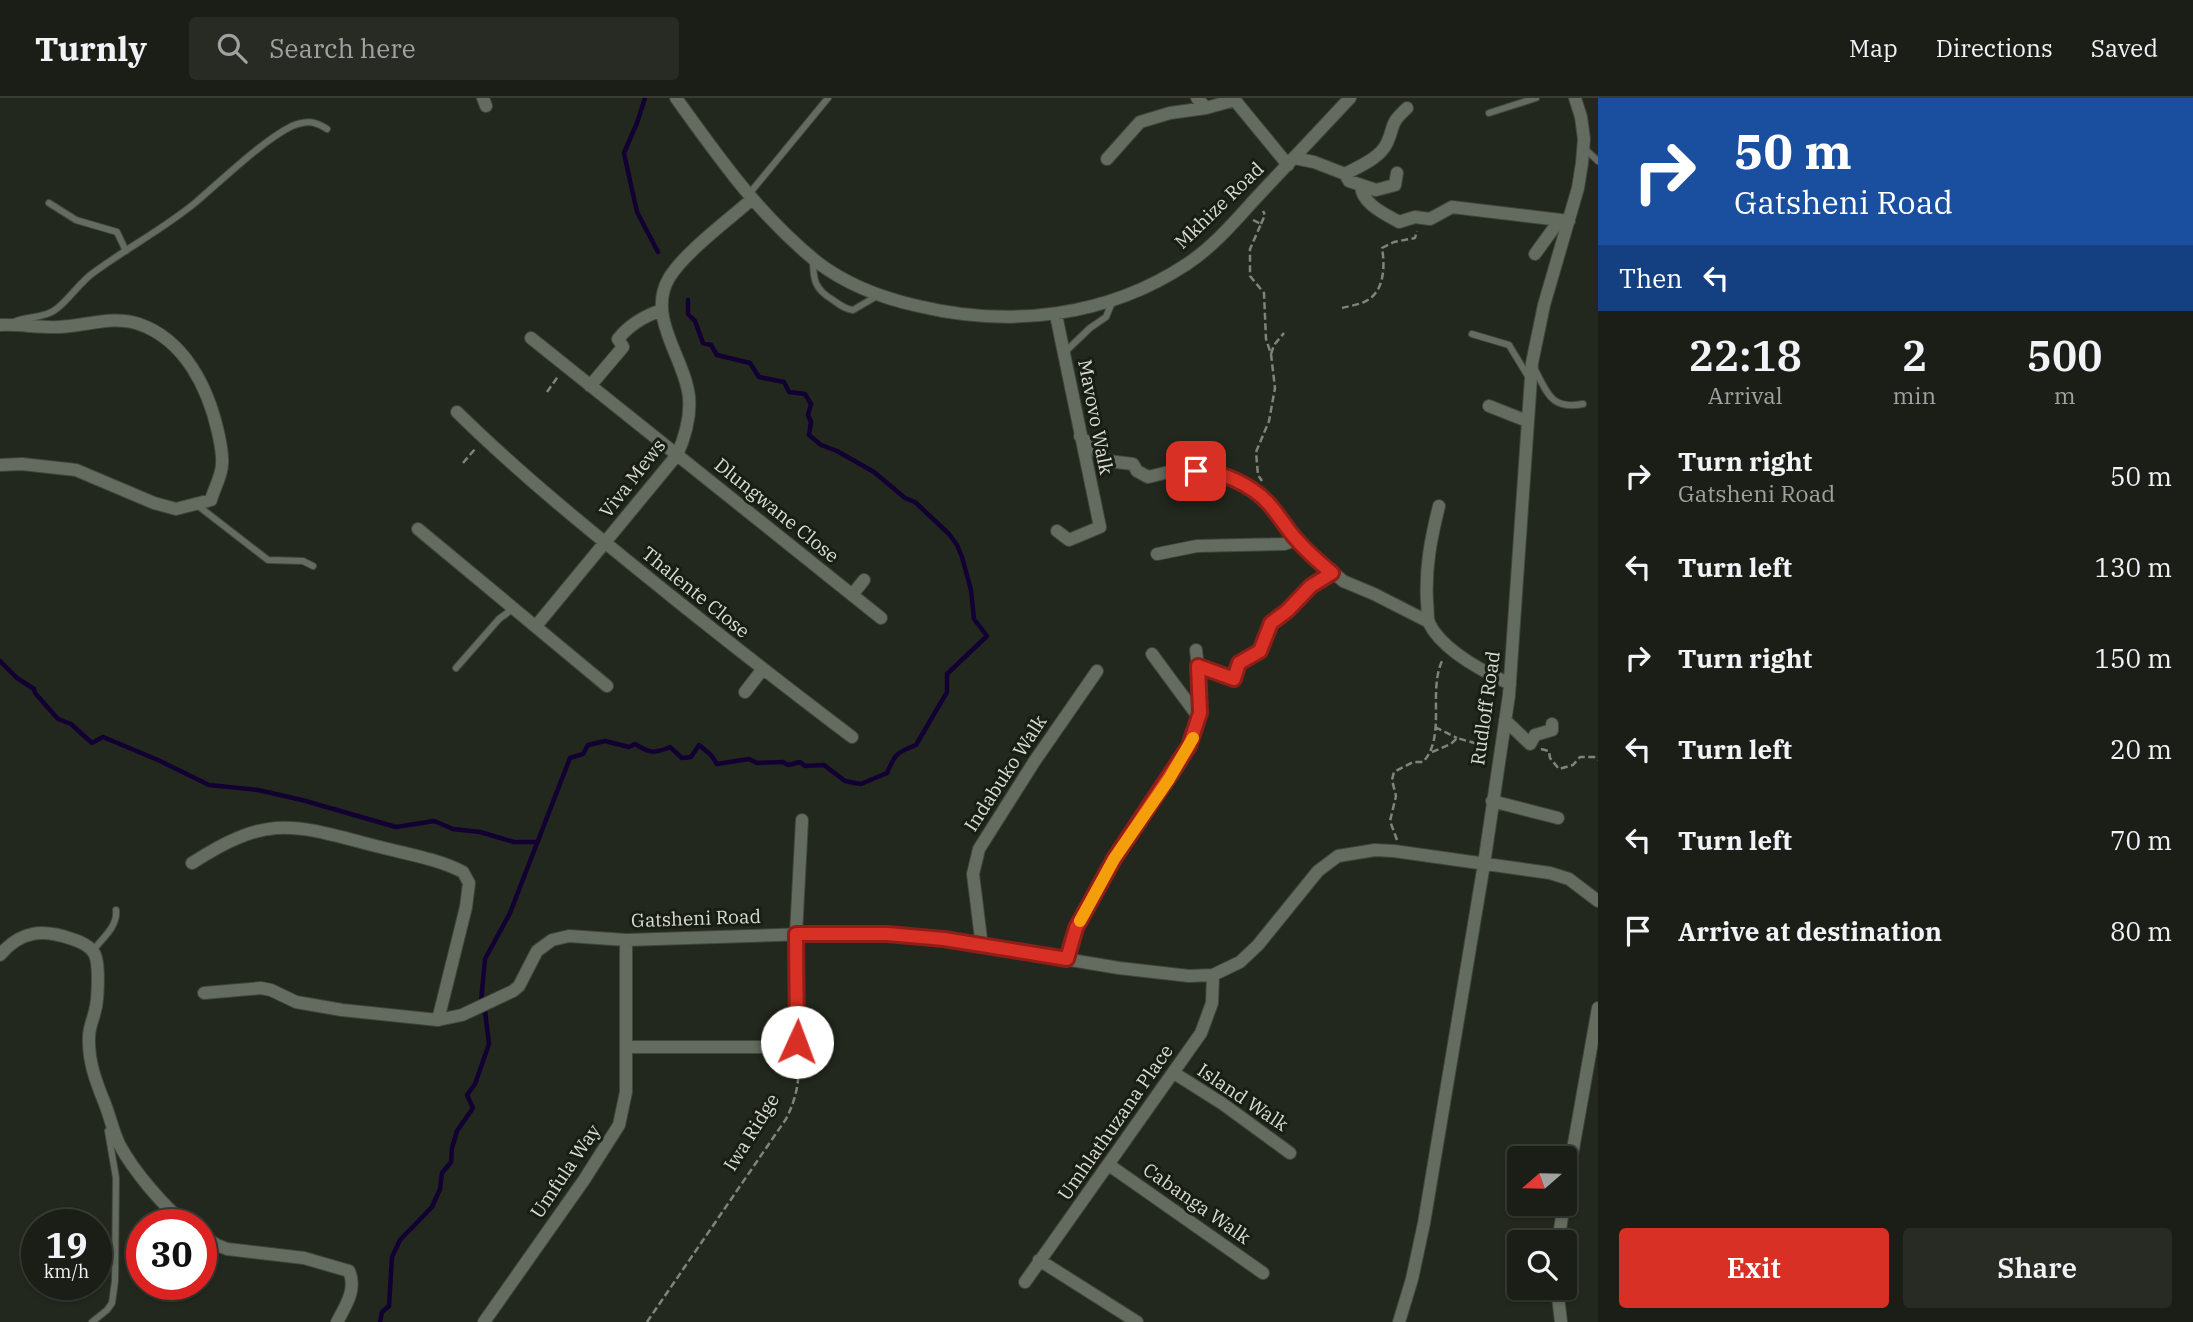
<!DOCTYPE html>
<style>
:root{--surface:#1a1e16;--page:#272b23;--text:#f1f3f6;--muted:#9fa2a1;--line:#383c35;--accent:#d93025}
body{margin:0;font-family:"IBM Plex Serif",serif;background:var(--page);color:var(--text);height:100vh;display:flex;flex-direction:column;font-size:26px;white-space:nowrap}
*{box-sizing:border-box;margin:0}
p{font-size:23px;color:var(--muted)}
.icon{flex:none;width:38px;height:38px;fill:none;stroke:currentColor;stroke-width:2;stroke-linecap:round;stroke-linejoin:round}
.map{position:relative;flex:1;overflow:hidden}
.panel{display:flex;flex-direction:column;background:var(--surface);width:595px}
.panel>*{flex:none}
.hud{background:#1a4fa0;color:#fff;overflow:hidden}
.needle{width:46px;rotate:250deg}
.controls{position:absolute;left:1507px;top:1048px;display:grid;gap:14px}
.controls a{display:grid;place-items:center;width:70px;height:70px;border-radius:7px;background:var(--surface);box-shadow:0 2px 5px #0004,0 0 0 2px var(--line);font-size:35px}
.speed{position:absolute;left:21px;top:1111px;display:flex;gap:14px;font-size:35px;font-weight:700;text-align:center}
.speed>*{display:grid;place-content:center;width:91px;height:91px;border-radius:50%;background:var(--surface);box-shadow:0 2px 5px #0004,0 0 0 2px var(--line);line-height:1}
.speed small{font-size:18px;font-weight:400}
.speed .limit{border:10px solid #d22;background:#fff;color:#111}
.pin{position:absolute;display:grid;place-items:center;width:60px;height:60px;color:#fff;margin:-30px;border-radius:14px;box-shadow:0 4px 10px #0006}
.me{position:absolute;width:77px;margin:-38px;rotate:2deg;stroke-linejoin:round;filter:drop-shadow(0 0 5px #0008)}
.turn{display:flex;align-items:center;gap:24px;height:147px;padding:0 21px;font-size:32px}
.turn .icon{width:91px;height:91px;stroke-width:2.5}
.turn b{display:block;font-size:49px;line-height:60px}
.then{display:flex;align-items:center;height:66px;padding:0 21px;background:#0003;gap:14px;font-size:26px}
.eta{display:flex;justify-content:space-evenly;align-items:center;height:119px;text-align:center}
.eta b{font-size:42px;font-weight:600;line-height:49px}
.primary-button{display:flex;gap:14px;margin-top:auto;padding:14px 21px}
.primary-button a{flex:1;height:80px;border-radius:7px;background:var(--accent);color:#fff;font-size:28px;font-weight:600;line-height:80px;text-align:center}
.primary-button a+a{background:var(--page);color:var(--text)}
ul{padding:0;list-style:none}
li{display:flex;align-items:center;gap:21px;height:91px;padding:0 21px}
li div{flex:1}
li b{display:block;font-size:26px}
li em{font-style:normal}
header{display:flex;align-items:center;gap:42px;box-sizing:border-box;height:98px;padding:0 35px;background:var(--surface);border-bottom:2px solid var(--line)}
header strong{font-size:33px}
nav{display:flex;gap:38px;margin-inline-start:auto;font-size:24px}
.search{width:490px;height:63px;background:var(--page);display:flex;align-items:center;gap:18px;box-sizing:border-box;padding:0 24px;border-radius:7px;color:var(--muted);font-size:26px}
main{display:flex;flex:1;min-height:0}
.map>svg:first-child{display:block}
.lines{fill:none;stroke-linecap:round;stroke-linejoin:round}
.stream{stroke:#120032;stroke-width:4.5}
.lane-casing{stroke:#41453d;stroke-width:8}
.street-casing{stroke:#41453d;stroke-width:14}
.path{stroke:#7f847b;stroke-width:2.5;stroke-dasharray:7 3.5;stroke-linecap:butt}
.lane{stroke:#646c5f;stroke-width:6}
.street{stroke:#646c5f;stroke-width:12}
.route-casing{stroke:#8d1f18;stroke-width:18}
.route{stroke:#d93025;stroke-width:12}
.slow{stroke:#f59e0b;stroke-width:12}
.labels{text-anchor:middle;stroke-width:6;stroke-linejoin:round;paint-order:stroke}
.street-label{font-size:19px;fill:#d9ddd6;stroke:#181e14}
</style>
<header>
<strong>Turnly</strong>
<div class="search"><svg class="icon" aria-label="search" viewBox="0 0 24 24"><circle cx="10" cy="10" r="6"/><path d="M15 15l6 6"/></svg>Search here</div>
<nav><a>Map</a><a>Directions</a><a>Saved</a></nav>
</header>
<main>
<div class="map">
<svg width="1598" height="1224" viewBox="0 0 1598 1224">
<rect width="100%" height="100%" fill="#22281d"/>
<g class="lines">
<path class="stream" d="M645,0L637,25L624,55L637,114L658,154
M0,563L17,580L34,591L35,595L58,621L71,626L92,645L103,639L158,662L209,687L258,692L302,702L396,729L434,723L453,731L480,734L514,744H538
M481,904L485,861L510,815L570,660L583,656L588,647L605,643L629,649L635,646C649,655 654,656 670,649L682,660L691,659L699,647L711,657L717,666L749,661L757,665L783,664L788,667L800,664L805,668L824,667L845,683L855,685L861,686L887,675C895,657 895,655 916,647L947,594V576L987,538L974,521L971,492L962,459L957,447L949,436L915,404L905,400L874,374L837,353L821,347L809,337L811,324L808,317L811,306L805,296L789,294L784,284L759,279L750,265L717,257L711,247L703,245L695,223L688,216V202
M380,1224L382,1214L389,1208L392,1159L400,1142L432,1109L440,1091L442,1075L451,1064L452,1050L457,1033L473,1010L467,997L475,986L489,946L485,913"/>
<defs>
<path id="lane" d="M1489,15L1536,0
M1584,50L1598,63
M749,96L828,0
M49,105L76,122L117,134L126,153
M813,160C813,181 814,191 833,202C840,207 845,211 853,212L877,198
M14,224C27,218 42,221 55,212C69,202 79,185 93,175C127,150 163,131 195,105C222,82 262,43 292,28C306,22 315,23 327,31
M1472,236L1509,247L1529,280
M1065,254L1090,230L1106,219L1113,202
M1534,270C1548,295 1550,312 1583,306
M197,407L268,462L303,463L313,468
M456,570L499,521L514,510
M93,852C103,840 118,828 116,812
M92,1224L107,1212L112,1205L115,1183L116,1080L108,1033"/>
<path id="street" d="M483,0L486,8
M676,0C720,61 758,116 817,164C847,187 882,200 918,208C1010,230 1107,219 1187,166C1214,148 1235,123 1256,100C1287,67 1319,33 1350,0
M1197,0L1206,10L1235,2
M1233,0L1288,67
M1294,60L1314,64L1345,76C1360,68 1380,60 1387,45C1396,25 1388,28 1407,10
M1107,61L1140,24L1170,15L1206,10
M1345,76L1349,83L1376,92L1395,87L1397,75
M1361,88C1362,106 1385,116 1399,124L1415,119L1430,121L1452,109L1569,123
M1535,156L1556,127L1569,123
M1056,217L1100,429L1069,442L1057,433
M0,227C20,226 39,230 59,229C86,228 113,217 139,226C185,242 208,290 218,334C220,344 223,355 222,366C222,378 214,390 211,402L176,411L154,405L76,372L22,366L0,367
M531,240L881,520
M590,288L623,249L618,241C630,226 644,218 662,212
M1489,308L1527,323
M457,314C524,380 598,439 671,498C731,546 791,593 852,639
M1080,338L1108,363L1133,366L1137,373L1148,379L1177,372L1209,373L1238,383L1268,405L1296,442L1343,483L1374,496L1429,524
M1439,408C1431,440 1425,470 1427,504C1428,510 1427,520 1429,525C1442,552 1484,574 1510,586
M418,431L607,588
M1157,456L1197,448L1284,446L1296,442
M852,497L864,482
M536,528L677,357C685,339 691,320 689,299C685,260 646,219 669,180C685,154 727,123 751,102
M1152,556L1194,613L1200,615
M1198,568L1234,581L1239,565L1260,553L1271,525L1287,513L1311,488L1332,475
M745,594L762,572
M1505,622L1530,646L1535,637L1552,632V626
M1492,703L1558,720
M192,765C271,714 294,727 380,749C407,756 438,761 463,774L469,785L466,809L438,922
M982,849L973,776L979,751L1034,664L1097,573
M0,857C21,832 43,831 72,841C79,843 90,848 94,855C100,864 98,902 95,913C93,922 89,929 89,939C88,963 96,984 105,1006C110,1019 113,1033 119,1046C133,1072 164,1110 188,1127
M1067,861C1080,813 1109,768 1136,728C1158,696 1195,655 1200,616C1203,595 1198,572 1196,552
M204,895L261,890L271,892L296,904L342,912L438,922L462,917L513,893L519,888L537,853L552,842L569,838L626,842L837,835L887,836L944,841L1119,870L1189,878L1213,877L1240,864L1258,847L1318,773L1338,758L1375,752L1394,753L1550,775L1569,781L1598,803
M627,949H777L797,944L796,836L802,722
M1174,975L1223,1006L1290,1055
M1109,1067L1263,1175
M1564,1102L1598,910
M201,1137L217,1147L227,1151L304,1160L349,1173C357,1191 346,1207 337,1224
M1558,1144L1564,1106
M1039,1162L1137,1224
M1025,1184L1201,935L1212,905L1213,877
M1557,1190L1561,1224
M484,1224L584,1082L619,1027L626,994V842
M1399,1224L1412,1181L1424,1125L1484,766L1509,597L1532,265L1544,207L1578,90L1582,65L1584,41L1581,19L1575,0"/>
</defs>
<use href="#lane" class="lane-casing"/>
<use href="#street" class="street-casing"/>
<path class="path" d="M1253,122L1261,126L1250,151V178L1264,195L1266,241L1271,256L1275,290L1269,323L1256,354L1258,377L1262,383
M1261,126L1265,117L1263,113
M1342,210C1349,208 1358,207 1364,204C1385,195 1385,168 1382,150L1394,144L1415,140L1417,133
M1271,256L1274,247L1284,235
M547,294L559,277
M463,365L475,351
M1435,629L1457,640
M1541,651L1549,653L1550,660L1559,671L1573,667L1580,659H1594L1598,662
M1432,654L1451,646L1457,640L1478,646L1488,653
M1397,742L1390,723L1396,698L1392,682L1394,674L1413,664H1423C1447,638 1427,592 1443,561
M647,1224L786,1021C797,999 800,981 798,958"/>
<use href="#lane" class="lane"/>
<use href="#street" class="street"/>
</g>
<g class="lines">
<defs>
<path id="route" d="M797,944L796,836H887L944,841L1067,861L1076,830L1114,761L1189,648L1200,615L1198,568L1234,581L1239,565L1260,553L1271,525L1287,513L1311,488L1332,475C1320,465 1307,454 1296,441C1286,430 1279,417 1269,406C1252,387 1222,373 1196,373"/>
</defs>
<use href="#route" class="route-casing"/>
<use href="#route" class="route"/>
<path class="slow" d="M1080,823L1114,761L1169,681L1193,640"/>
</g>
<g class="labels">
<g class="street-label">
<text transform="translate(1219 107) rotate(-44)" y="7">Mkhize Road</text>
<text transform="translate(1096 319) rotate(79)" y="7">Mavovo Walk</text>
<text transform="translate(632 380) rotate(-52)" y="7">Viva Mews</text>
<text transform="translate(777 412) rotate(39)" y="7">Dlungwane Close</text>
<text transform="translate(696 494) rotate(39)" y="7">Thalente Close</text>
<text transform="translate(1485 610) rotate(-82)" y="7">Rudloff Road</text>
<text transform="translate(1005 675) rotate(-57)" y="7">Indabuko Walk</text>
<text transform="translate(696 820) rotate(-2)" y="7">Gatsheni Road</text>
<text transform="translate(1243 999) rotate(34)" y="7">Island Walk</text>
<text transform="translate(1115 1024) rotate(-55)" y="7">Umhlathuzana Place</text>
<text transform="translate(751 1034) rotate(-58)" y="7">Iwa Ridge</text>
<text transform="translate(565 1073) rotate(-56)" y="7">Umfula Way</text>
<text transform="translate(1197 1105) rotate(35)" y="7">Cabanga Walk</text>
</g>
</g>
</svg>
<div class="controls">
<a><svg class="needle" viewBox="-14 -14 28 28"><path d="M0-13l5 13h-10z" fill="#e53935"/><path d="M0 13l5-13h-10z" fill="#9fa2a1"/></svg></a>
<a><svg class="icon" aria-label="search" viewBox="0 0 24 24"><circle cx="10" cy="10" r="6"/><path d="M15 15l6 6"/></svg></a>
</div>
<div class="speed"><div>19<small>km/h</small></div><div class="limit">30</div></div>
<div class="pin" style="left:1196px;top:373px;background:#d93025"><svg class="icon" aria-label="arrive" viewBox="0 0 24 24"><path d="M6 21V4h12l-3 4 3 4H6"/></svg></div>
<svg class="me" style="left:797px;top:944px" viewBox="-20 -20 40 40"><circle r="19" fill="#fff"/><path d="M0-13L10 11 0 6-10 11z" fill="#d93025"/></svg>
</div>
<section class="panel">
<div class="hud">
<div class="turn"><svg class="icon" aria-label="right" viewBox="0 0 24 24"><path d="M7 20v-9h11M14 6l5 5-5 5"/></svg><div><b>50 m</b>Gatsheni Road</div></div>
<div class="then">Then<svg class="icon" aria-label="left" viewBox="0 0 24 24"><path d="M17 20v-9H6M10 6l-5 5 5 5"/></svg></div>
</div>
<div class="eta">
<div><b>22:18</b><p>Arrival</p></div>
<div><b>2</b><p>min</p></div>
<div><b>500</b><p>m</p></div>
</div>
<ul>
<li><svg class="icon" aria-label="right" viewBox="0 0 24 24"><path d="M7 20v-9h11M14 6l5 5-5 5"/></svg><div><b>Turn right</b><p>Gatsheni Road</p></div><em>50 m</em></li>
<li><svg class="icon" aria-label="left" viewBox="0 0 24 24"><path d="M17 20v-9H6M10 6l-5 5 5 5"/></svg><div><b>Turn left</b></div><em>130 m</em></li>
<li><svg class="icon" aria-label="right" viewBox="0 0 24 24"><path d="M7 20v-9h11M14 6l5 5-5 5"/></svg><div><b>Turn right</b></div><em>150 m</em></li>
<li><svg class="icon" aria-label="left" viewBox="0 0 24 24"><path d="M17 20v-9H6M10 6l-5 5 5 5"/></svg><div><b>Turn left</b></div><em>20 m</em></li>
<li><svg class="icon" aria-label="left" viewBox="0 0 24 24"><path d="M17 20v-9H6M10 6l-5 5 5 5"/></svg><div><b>Turn left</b></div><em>70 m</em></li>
<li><svg class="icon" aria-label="arrive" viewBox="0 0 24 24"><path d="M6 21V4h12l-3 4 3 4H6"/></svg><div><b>Arrive at destination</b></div><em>80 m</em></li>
</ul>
<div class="primary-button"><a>Exit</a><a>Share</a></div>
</section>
</main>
